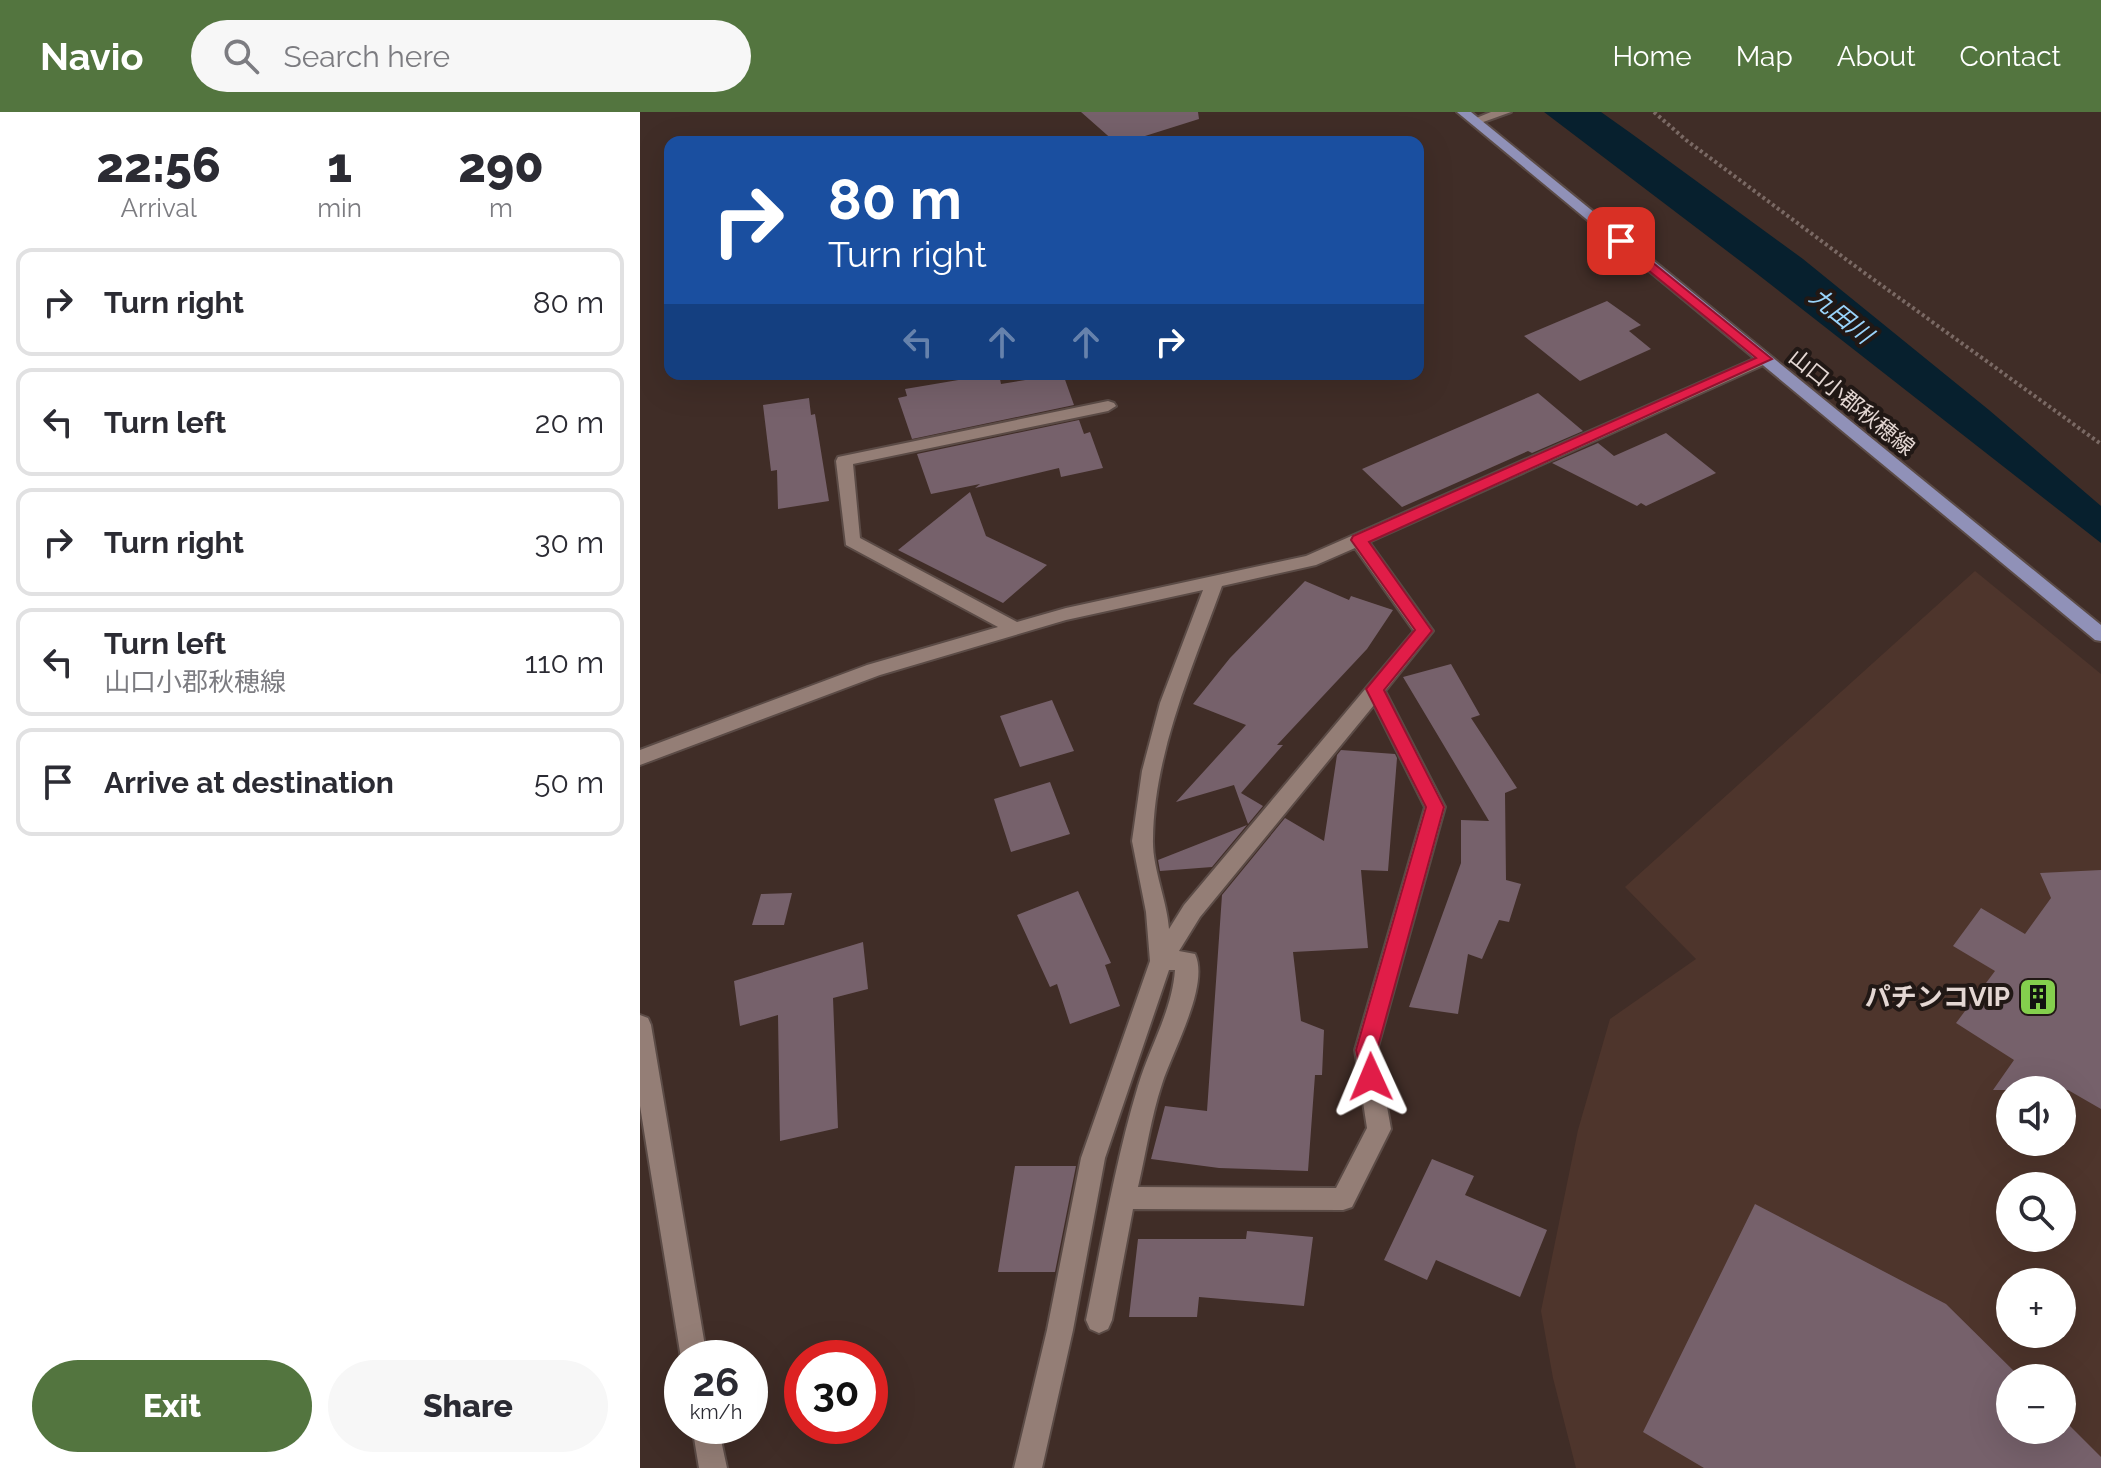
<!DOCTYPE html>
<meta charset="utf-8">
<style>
:root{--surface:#fff;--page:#f7f7f7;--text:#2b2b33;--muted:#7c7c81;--line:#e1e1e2;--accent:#53753f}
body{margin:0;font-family:Raleway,"Noto Sans JP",sans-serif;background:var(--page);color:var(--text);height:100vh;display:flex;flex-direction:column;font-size:30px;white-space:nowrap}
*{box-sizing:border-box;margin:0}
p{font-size:26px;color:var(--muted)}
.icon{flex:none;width:44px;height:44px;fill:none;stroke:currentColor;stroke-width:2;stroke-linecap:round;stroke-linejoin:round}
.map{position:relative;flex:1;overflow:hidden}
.details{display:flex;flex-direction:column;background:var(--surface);width:640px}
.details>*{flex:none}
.banner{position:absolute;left:24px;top:24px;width:760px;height:244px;border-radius:16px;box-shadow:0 8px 32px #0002;background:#1a4fa0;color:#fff;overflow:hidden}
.buttons{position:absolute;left:1356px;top:964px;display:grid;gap:16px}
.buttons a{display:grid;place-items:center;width:80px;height:80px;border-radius:50%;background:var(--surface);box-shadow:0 8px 32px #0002;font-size:40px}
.speed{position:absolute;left:24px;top:1228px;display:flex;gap:16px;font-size:40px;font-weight:700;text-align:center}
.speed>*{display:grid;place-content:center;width:104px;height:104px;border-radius:50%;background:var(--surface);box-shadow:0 8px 32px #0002;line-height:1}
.speed small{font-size:20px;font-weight:400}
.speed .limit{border:12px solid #d22;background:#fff;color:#111}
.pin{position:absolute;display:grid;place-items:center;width:68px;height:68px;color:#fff;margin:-34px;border-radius:16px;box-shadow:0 4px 12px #0006}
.me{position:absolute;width:88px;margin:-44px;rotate:359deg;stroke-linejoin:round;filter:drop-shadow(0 0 6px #0008)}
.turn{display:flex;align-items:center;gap:28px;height:168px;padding:0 32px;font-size:36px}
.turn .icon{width:104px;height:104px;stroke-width:2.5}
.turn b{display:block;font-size:56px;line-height:68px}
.lanes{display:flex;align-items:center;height:76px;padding:0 32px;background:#0003;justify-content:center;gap:40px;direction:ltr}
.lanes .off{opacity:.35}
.eta{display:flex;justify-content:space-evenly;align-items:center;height:136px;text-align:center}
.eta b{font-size:48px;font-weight:800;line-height:56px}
.primary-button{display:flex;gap:16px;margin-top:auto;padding:16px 32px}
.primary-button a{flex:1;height:92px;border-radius:48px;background:var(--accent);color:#fff;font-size:32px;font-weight:800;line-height:92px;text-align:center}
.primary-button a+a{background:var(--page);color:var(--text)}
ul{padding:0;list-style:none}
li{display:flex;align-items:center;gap:24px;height:108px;margin:0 16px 12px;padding:0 16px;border:4px solid var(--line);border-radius:16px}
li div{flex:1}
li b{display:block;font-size:30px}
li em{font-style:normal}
header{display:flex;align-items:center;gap:48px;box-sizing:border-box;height:112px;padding:0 40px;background:var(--accent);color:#fff}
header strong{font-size:38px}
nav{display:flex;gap:44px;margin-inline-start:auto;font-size:28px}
.search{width:560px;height:72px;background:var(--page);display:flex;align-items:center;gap:20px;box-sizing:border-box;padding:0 28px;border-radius:44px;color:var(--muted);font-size:30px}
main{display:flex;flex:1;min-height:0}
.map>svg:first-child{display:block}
.built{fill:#4e352c;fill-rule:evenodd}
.water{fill:#07202e}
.building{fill:#76616b}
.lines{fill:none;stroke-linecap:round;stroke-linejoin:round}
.minor-casing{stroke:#5b4b46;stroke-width:4}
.major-casing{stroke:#5b4b46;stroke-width:4}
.path{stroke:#7a6964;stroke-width:4;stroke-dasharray:3 3;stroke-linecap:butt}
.minor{fill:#947e76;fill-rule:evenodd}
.major{fill:#9091b8;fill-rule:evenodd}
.route{fill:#e11d48;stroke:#92132f;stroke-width:2}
.labels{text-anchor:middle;stroke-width:8;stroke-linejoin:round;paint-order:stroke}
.far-street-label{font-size:22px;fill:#e4d7d3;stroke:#211815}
.far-water-label{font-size:24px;font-style:italic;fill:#99d3fa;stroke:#211815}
.poi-label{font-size:26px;font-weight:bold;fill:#e4d7d3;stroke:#211815;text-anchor:end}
</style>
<header>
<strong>Navio</strong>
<div class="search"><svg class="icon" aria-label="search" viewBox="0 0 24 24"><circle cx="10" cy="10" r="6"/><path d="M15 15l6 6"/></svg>Search here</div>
<nav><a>Home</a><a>Map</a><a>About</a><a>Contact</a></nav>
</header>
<main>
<section class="details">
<div class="eta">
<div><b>22:56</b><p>Arrival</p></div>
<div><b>1</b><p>min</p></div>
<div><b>290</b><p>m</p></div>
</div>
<ul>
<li><svg class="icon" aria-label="right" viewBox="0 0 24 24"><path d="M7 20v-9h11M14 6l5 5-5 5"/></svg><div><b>Turn right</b></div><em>80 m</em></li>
<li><svg class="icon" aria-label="left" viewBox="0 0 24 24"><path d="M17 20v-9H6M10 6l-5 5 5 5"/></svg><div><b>Turn left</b></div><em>20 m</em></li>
<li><svg class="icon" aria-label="right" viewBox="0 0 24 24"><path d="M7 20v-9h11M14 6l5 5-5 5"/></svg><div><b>Turn right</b></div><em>30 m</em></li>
<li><svg class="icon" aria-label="left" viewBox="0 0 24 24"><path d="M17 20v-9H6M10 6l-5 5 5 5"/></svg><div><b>Turn left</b><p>山口小郡秋穂線</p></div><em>110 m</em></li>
<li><svg class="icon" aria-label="arrive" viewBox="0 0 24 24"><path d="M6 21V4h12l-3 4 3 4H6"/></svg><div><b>Arrive at destination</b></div><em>50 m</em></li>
</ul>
<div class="primary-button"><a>Exit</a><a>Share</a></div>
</section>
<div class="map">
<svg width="1461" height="1356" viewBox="0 0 1461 1356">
<rect width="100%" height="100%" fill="#402d27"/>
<path class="built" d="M1335,459L1461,562V1356H936L913,1266L901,1199L938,1018L970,907L1056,847L985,775ZM1370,978H1422V1030H1370ZM1370,1074H1422V1126H1370ZM1370,1170H1422V1222H1370ZM1370,1266H1422V1318H1370Z"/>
<path class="water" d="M904,0H961L992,22L1163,147L1349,298L1461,394V431L1116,161Z"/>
<path class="building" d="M441,0H558L559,7L486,30H475Z
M967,189L1001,213L989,219L1011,237L940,269L884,224Z
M354,262H359L361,272L423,262L434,293L272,327L258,286L267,284L265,277Z
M898,281L943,319L892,341L888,339L762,395L722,357Z
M169,286L171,303L175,302L189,389L138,397L137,358L131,359L123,293Z
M439,308L444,322L450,320L463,356L421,365L419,356L335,376L340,372L291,382L277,342Z
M1026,321L1076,361L1006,394L1001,391L997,394L912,351L958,331L974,344Z
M330,380L346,424L407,453L363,491L258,438Z
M665,469L709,488L711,484L753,498L727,537L637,633H643L601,681L623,694L608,712L594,673L536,690L606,613L553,592L590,546Z
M811,552L840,603L831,606L877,676L865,681L866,768L881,772L869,810L859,808L842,847L828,842L818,902L769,895L821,751V708L849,709L763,565Z
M412,588L434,639L380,655L360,604Z
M701,638L755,642L757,646L748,759L721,758L728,836L653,840L661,909L684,918L682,963H675L668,1059L579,1056L511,1047L525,994L567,999L582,783L645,706L684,729L697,643Z
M410,670L430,722L371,740L354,687Z
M607,713L572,755L520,759L518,748Z
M1461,758V997L1428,978H1353L1374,948L1316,911L1355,859L1313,834L1341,796L1385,822L1411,786L1400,761Z
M438,779L471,851L465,853L480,894L430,912L417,872L410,875L377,803Z
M152,781L144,813H112L121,782Z
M223,830L228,877L193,886L198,1016L140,1029L138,903L100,914L94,869Z
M792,1047L834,1064L825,1083L907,1118L880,1185L796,1148L787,1168L744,1148Z
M375,1054H436L415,1160H358Z
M1115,1092L1306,1192L1381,1266H1370V1318H1422V1306L1461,1345V1356H1064L1003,1320Z
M607,1119L673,1125L664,1194L559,1185L557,1205H489L498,1127H606Z"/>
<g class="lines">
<defs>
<path id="minor" d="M851,0H871L835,13L829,9Z
M1125,242L1130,244V250L729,430L793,519L745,579L805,695L737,938L751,1017L712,1095L703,1098L493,1097L472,1208L468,1217L459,1221L450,1217L446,1208C462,1130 475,1050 498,974C510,934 532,899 535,858H529L465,1046L433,1218L402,1356H374L407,1218L441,1046L510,849L506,800L492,729L502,659L520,591L563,478L426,508L240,563L0,653V638L227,553L358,515L206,433L196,349L198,345L468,289L474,291L476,294L468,299L213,352L220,426L377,510L426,496L666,444ZM715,436L774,519L544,793L529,817C527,788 512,756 513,727C514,640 553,554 582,474L676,453ZM734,593L785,695L715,938L727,1016L696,1076L498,1075C506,1041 511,1005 522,972C532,940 570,873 555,842L539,839L560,805Z
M0,903L8,906L11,913L67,1246H41L0,994Z
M52,1314H78L87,1356H59Z"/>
<path id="major" d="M817,0H831L1461,513V529L1455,528Z"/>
</defs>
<use href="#minor" class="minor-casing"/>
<use href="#major" class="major-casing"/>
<path class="path" d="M1014,0L1046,28L1215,154L1461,332"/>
<use href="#minor" class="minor"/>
<use href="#major" class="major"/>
</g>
<path class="route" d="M981,125L1132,247L729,430L792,519L744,578L804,695L737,938L741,965L738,971L731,974L723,971L716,938L786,695L726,577L775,518L711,428L713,424L1116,246L976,132L975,129Z"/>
<defs>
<symbol id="building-square" viewBox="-11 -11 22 22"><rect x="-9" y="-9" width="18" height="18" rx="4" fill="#84cf4d" stroke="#211815"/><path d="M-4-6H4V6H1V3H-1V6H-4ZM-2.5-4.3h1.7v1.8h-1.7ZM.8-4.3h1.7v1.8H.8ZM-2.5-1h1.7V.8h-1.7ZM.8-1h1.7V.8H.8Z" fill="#111"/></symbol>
</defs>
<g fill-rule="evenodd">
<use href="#building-square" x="1376" y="863" width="44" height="44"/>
</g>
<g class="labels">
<g class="far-street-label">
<text transform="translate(1212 290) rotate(39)" y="8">山口小郡秋穂線</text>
</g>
<g class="far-water-label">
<text transform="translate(1201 204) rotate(39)" y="8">九田川</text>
</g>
<g class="poi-label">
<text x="1370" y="894">パチンコVIP</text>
</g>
</g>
</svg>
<div class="buttons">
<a><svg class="icon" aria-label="sound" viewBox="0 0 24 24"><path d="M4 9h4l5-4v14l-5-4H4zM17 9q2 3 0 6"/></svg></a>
<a><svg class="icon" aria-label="search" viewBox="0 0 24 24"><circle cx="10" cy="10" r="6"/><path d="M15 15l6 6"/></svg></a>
<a>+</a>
<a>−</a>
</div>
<div class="speed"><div>26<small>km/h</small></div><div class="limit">30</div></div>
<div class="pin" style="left:981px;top:129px;background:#d93025"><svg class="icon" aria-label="arrive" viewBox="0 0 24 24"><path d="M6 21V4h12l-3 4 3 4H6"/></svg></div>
<svg class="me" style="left:731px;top:965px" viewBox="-20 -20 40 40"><path d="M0-17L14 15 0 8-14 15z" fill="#e11d48" stroke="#fff" stroke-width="4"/></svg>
<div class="banner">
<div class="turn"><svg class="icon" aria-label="right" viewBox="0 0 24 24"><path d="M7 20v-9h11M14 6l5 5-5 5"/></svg><div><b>80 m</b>Turn right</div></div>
<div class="lanes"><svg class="icon off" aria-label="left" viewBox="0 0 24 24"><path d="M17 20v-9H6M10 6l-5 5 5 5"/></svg><svg class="icon off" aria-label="ahead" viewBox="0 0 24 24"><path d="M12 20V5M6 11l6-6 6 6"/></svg><svg class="icon off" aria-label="ahead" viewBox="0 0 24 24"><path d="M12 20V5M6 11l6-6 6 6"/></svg><svg class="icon" aria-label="right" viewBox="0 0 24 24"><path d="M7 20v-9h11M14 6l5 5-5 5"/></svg></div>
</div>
</div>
</main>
